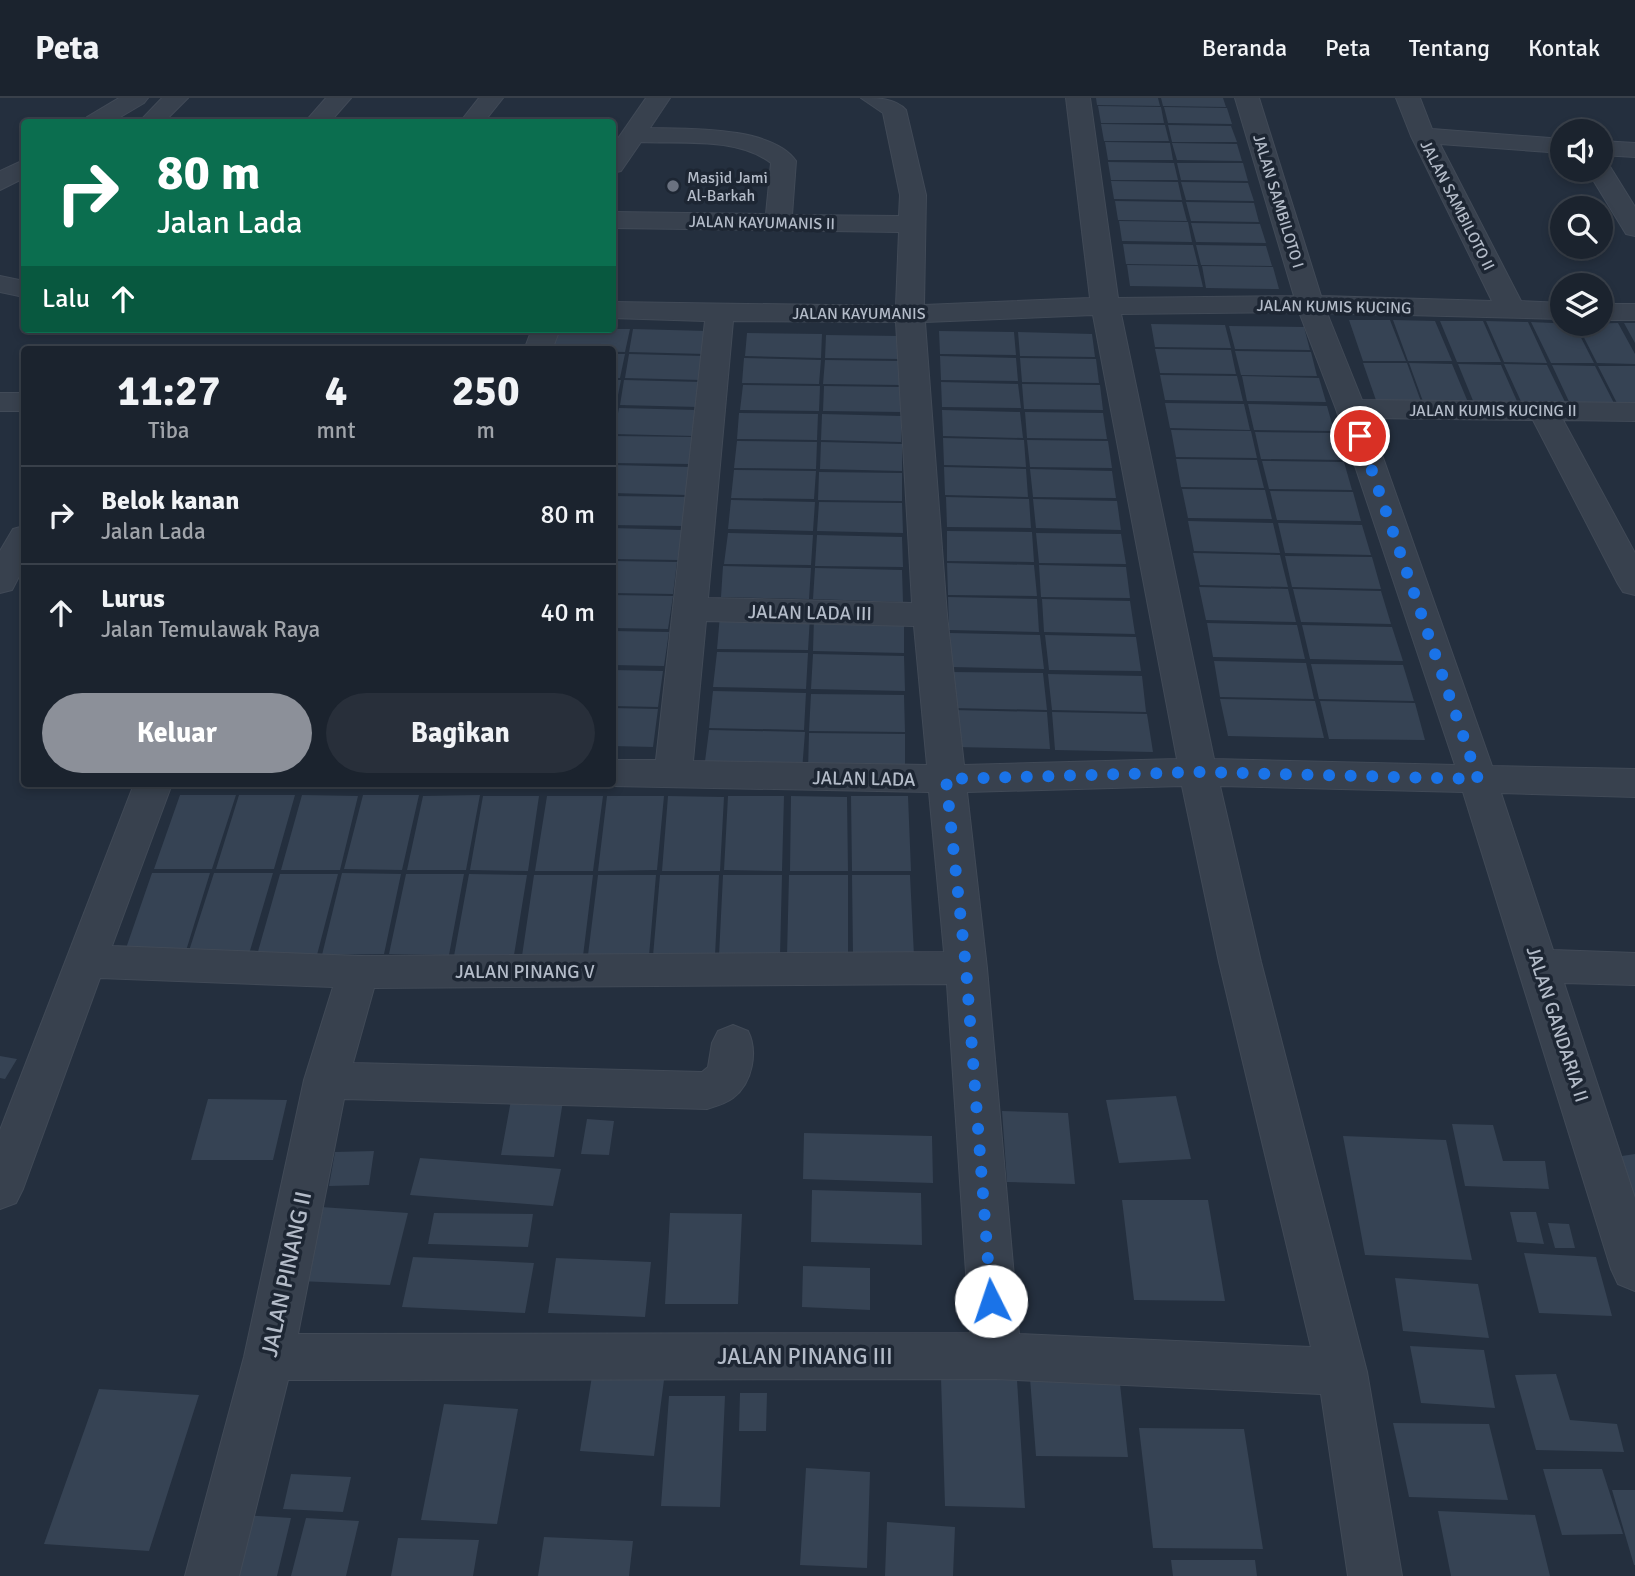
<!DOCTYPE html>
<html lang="id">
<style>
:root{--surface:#1b232e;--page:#282f3a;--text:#f1f3f6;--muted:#a0a4aa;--line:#39404a;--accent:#8c9099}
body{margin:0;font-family:Signika,sans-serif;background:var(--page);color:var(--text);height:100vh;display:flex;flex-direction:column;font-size:26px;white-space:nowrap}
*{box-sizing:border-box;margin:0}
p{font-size:23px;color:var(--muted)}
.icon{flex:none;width:38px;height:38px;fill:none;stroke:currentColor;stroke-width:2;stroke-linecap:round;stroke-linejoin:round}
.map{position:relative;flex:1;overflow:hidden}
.sheet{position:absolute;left:21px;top:248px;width:595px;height:441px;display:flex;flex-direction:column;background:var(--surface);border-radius:7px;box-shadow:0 4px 10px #0003,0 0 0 2px var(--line)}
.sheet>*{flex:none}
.top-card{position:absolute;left:21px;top:21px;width:595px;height:214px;border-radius:7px;box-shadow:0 4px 10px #0003,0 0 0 2px var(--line);background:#0b6e4f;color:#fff;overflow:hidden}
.tools{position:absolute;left:1550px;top:21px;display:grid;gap:14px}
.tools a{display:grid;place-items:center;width:63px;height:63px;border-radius:50%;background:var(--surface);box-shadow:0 4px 10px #0003,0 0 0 2px var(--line);font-size:35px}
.pin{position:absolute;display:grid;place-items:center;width:60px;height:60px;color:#fff;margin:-30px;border:4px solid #fff;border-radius:50%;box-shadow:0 2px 7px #0007}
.me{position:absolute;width:77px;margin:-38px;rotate:356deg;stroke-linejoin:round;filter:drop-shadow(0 0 5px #0008)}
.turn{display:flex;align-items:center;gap:24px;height:147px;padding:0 21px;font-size:32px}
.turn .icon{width:91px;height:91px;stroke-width:2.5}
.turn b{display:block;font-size:49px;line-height:60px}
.then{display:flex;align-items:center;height:66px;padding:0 21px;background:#0003;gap:14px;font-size:26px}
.eta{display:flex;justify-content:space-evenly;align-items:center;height:119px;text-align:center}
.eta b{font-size:42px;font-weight:800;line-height:49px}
.cta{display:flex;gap:14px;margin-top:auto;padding:14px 21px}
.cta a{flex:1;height:80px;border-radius:42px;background:var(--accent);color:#fff;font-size:28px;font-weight:800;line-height:80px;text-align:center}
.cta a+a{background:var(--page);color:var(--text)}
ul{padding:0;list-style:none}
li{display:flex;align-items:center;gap:21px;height:98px;padding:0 21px;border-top:2px solid var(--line)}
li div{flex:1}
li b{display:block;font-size:26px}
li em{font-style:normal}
header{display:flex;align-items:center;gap:42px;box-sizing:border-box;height:98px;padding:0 35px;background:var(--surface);border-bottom:2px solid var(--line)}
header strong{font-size:33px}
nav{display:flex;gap:38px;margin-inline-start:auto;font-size:24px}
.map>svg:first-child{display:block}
.building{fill:#364354}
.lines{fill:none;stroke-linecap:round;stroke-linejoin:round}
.minor-casing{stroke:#414a57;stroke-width:2}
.minor{fill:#38414e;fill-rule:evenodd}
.route{stroke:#1a73e8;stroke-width:12;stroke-dasharray:0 21.6}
.worship-dot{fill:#6b7280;stroke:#1d2633;stroke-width:2.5}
.labels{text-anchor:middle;stroke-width:7;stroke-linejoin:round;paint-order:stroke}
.far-poi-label{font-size:16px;fill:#b4bcc9;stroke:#1d2633;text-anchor:start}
.far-street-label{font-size:16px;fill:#b4bcc9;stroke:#1d2633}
.street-label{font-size:19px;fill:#b4bcc9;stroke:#1d2633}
.near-street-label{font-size:23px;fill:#b4bcc9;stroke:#1d2633}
</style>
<header>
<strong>Peta</strong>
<nav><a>Beranda</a><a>Peta</a><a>Tentang</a><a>Kontak</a></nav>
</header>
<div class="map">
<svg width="1635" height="1478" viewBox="0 0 1635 1478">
<rect width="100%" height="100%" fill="#242f3e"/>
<path class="building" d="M1096,0H1158L1160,8L1097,7Z
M1161,0H1223L1226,9L1163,8Z
M1098,8L1161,9L1164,25H1101Z
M1164,9L1227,10L1232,26L1168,25Z
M1101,26L1165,27L1169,43H1104Z
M1168,27L1231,28L1237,44H1172Z
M1105,44L1170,45L1173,62H1108Z
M1172,45L1237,46L1242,63L1177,62Z
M1108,64L1174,65L1178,82H1111Z
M1177,65H1243L1248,83L1181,82Z
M1111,83L1178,84L1182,102L1114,101Z
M1181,84L1248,85L1254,103L1186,102Z
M1115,103L1182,104L1187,123L1118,122Z
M1186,104L1254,105L1259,124L1191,123Z
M1119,123L1188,124L1192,144L1122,143Z
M1191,125L1260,126L1266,145L1196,144Z
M1123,146L1193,147L1198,167L1126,166Z
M1196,147L1266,148L1272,168L1201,167Z
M1127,167L1198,168L1203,189L1130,188Z
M1202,168L1273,169L1279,191L1206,190Z
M1349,222H1390L1406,263H1363Z
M1393,222L1435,223L1452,263H1408Z
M1440,223H1483L1501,264H1457Z
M1486,223L1528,224L1547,265L1504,264Z
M1531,224L1574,226L1594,265H1551Z
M1618,225L1635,256V266L1597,265L1577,226Z
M1624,225H1635V245Z
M1151,226L1225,227L1231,250L1155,249Z
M1229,228L1304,229L1310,252L1235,251Z
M556,231H630L625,254L550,252Z
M633,231L707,233L705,256L629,254Z
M939,233L1014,234L1016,257L940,256Z
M1018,234L1092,236L1095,259L1020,258Z
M747,235L822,236L821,260L745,258Z
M826,237L900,238L901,261L825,260Z
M1155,251L1231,252L1236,276L1160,275Z
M1235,253L1311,254L1317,278L1241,277Z
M612,256H625L620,280H612Z
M629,256L704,258L701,282L625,280Z
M940,258L1016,260L1018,283L941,282Z
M744,260L821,262L819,286L742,285Z
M1020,260L1096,261L1099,285L1022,284Z
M825,262L900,263L901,287L823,286Z
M1363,265H1407L1423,309L1378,308Z
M1409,265L1452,266L1470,309H1425Z
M1458,266L1501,267L1520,310H1476Z
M1504,266L1547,267L1568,310H1524Z
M1552,267L1595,268L1617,311L1572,310Z
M1598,268H1635V311H1620Z
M1160,277L1237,278L1243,303L1165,302Z
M1242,278L1319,280L1326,304L1247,303Z
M612,282H621L616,307H612Z
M624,282L701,284L698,309L620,307Z
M941,284L1018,286L1021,310L942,309Z
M1022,286L1100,287L1103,312L1024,311Z
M743,287L820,288L819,313L740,312Z
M824,288L901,289V314L823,313Z
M1165,305L1244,306L1250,332L1170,330Z
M1248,306L1327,308L1334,333L1254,332Z
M619,310L697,312L694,338L614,336Z
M942,312L1020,314L1023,340L943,338Z
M1025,314L1103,315L1107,341L1027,340Z
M739,315L818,316L817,342L737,341Z
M822,316L901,318V344L821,342Z
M1171,332L1251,333L1257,360L1176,359Z
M1255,334L1336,335L1343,362L1261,361Z
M614,338L694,339L691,366L612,365Z
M943,340L1024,342L1026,369L944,367Z
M1027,342L1108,343L1112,370L1030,369Z
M737,343L817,344L816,371L734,370Z
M821,344L902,346V373L820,371Z
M1176,361L1257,362L1264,390L1181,389Z
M1262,363L1344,364L1352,392L1269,391Z
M612,367L690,369L687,397L612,395Z
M944,369L1026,371L1028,399L945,397Z
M1030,371L1112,373L1116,400L1033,399Z
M734,372L816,373L814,401L731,400Z
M819,374L902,375V403L818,402Z
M1182,391L1265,392L1272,421L1188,420Z
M1270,393L1353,394L1361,423L1277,422Z
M612,398L687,399L683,428L612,427Z
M946,399L1029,401L1031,430L947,429Z
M1033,401L1117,403L1121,432L1036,430Z
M731,402L815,404L813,433L728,431Z
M819,404L902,405L903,435L817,433Z
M1188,423L1273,425L1280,455L1194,453Z
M1278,425L1362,427L1371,457L1285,455Z
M612,430L682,432L678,462L612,461Z
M947,433L1032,434L1034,464L947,463Z
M728,435L813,437L811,467L724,466Z
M1036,435L1121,436L1126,466L1039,465Z
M817,437L902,439L903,469L815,468Z
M1193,455L1280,457L1288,489L1200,487Z
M1285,458L1372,459L1381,491L1292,489Z
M612,463L677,464L673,496L612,495Z
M947,465L1034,467L1037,498L948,497Z
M1039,467L1126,469L1130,500L1041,499Z
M723,468L811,470L809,501L721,499Z
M815,470L902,472L903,504L813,501Z
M1199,489L1288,491L1296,524L1206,522Z
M1293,491L1381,493L1391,526L1301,524Z
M612,497L673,498L668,531L612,530Z
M948,499L1037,501L1039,534L949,532Z
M1042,501L1130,503L1135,536L1044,534Z
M720,517L810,519L808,552L717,551Z
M814,519L904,521V555L813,553Z
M1207,525L1297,527L1305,561L1213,559Z
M1302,527L1392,529L1403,563L1310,561Z
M612,533L669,534L664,568L612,567Z
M950,535L1040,537L1044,571L951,569Z
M1045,537L1136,539L1141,573L1049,572Z
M717,554L808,555L806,591L713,589Z
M813,556L904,558L905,593L811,591Z
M1214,563L1306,565L1314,601L1220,599Z
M1311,566L1403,567L1414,603L1319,601Z
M612,572L663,573L658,609L612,608Z
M951,574L1043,575L1047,612L952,610Z
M1048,576L1142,578L1146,614L1052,612Z
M713,593L806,595L804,632L709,630Z
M811,596L904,597L905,634L809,633Z
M1220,601L1315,603L1324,640L1228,638Z
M1320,603L1415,605L1425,642L1329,641Z
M612,610L658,611L653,649L612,648Z
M952,612L1047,614L1050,651L954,649Z
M1052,614L1147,616L1153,654L1055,652Z
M709,632L805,634L802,673L704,671Z
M809,635L905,636V675L808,673Z
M180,697H236L212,771H154Z
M239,697H295L274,771H216Z
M302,697L358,698L340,772H281Z
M363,697H419L402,772L344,771Z
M480,697L466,772H407L423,698Z
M483,698H539L528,773L470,772Z
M547,698H603L593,773H535Z
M607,698H664L657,772L598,773Z
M668,698L724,699L720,773H662Z
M728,698H784L782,773L724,772Z
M791,698L847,699L848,773H790Z
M851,698H908L911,773H852Z
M152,775H210L185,856H124Z
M214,775H273L249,856H188Z
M342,775L401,776L384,856L322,857Z
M280,776H338L317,857H257Z
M406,776H464L449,857L389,856Z
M469,776L527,777L514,857L454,858Z
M534,777H593L583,858H522Z
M598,777H656L649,858L588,857Z
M660,777H719L715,858H653Z
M723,777H782L780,858H719Z
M789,777H848V858H787Z
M852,777H910L914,858H853Z
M0,958L17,961L5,981L0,980Z
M1176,998L1191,1061L1119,1065L1106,1002Z
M208,1001L287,1002L273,1062H191Z
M511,1002L563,1003L554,1059L501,1057Z
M1002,1013L1068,1015L1075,1086L1007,1084Z
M587,1021L614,1023L609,1057L581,1056Z
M1452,1026L1493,1027L1503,1063H1545L1549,1091L1465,1088Z
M804,1035L932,1038L933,1085L803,1081Z
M1343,1038L1446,1042L1472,1162L1365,1157Z
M374,1053L369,1087L329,1088L335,1054Z
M1635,1056V1110L1609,1060Z
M420,1060L561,1071L553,1108L410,1097Z
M812,1092L921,1095L922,1147L811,1144Z
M1122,1102H1208L1225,1203L1134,1202Z
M321,1109L408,1115L390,1187L299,1183Z
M1510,1114H1536L1544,1146L1517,1144Z
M434,1115L533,1116L528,1149L428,1146Z
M670,1115L742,1116L738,1206H665Z
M1548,1125L1569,1126L1575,1150H1555Z
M1524,1155L1596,1159L1612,1218L1539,1215Z
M413,1159L534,1165L525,1215L402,1209Z
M556,1160L651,1164L645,1219L548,1215Z
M803,1168L870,1170V1212L802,1209Z
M1395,1180L1478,1186L1489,1240L1403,1233Z
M1410,1248L1484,1252L1495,1310L1421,1305Z
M1029,1267L1118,1268L1128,1359L1036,1358Z
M1556,1276L1570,1322L1617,1326L1624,1354L1536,1352L1515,1277Z
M592,1278L664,1282L654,1358L580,1353Z
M941,1280L1017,1282L1025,1410L945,1408Z
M99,1291L199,1297L149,1453L44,1446Z
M740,1295H767L766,1333H739Z
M669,1298H725L720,1409L661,1408Z
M444,1306L518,1311L497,1426L421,1422Z
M1393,1325L1489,1326L1508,1402L1409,1399Z
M1139,1330L1244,1331L1263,1451L1153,1450Z
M806,1370L870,1374L867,1470L800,1467Z
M1543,1371H1602L1623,1436L1562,1437Z
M291,1376L351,1379L343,1414L283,1411Z
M1612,1392H1635V1467H1634Z
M1438,1413L1535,1417L1550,1478H1451Z
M242,1417L291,1420L277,1478H225Z
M306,1420L359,1423L346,1478H291Z
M887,1424L955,1429L953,1478H885Z
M544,1439L633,1443L629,1478H538Z
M398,1440L479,1442L473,1478H391Z
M1171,1462H1255L1257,1478H1173Z"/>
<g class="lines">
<defs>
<path id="minor" d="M119,0H148L144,5L112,24H84L87,19Z
M162,0H188L164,24H139Z
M326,0H351L330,24H305Z
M479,0H503L484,24H460Z
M646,0H670L650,30C688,31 772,28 796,63L792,117L899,118L900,97L883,15L861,0C878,0 895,0 906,12L926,97L924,207L1090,200L1066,0H1090L1118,200L1294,198L1235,0H1259L1321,198L1492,203L1411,38L1396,0H1420L1432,31L1563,41V55L1440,46L1521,203L1563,205V221L1327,215L1362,302L1635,305V323L1563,322L1635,455V497L1623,494L1618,486L1533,322L1369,320L1492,668L1635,671V699L1501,695L1553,852L1635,855V887L1564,885L1635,1100V1193L1618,1186L1611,1171L1463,694L1220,688L1261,864L1367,1274L1402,1478H1348L1321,1296L996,1281L288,1282L239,1478H185L244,1259L304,982L333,889L100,880L23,1091L16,1105L0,1111V1032L134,686H172L112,848L358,858L944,854L929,694L612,688L604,686H612V662H656L705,223L612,220V204L896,208L899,134L612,130V114L766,116L771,65C737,39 682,46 641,44L621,73L612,75V49ZM1299,214L1336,311L1455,667L1214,661L1121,216ZM1093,217L1177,661L964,667L947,517L925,224ZM733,223L896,224L912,505L708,500ZM706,523L914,528L927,667L693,663ZM1182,688L1219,864L1311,1249L1019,1236L987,870L967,694ZM947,886L970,1235L298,1236L344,1001L707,1011C716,1008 725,1006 733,1000C753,985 758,953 748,933L733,927L718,933L712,945L708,969L702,974L353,965L374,890Z
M1601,43L1635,45V59L1601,57Z
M24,62V80L0,92V73Z
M1601,65L1609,67L1635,109V138L1626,136L1587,72H1601Z
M0,178L24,183V199L0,194Z
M1601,206H1635V222H1601Z
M532,231H560L552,252H524Z
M0,295H24V313H0Z
M24,428V469L12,492L0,495V453L13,431Z"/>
</defs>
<use href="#minor" class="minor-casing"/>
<use href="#minor" class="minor"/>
</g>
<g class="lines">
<path class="route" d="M991,1203L966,870L946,681L1198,674L1478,681L1360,338"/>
</g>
<circle class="worship-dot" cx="673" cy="88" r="7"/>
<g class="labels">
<g class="far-poi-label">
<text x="687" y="85">Masjid Jami<tspan x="687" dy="18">Al-Barkah</tspan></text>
</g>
<g class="far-street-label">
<text transform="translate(1279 103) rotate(73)" y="6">JALAN SAMBILOTO I</text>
<text transform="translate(1458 107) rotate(63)" y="6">JALAN SAMBILOTO II</text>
<text transform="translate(762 124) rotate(1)" y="6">JALAN KAYUMANIS II</text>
<text transform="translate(1334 208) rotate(1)" y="6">JALAN KUMIS KUCING</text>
<text x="859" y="221">JALAN KAYUMANIS</text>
<text x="1493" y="318">JALAN KUMIS KUCING II</text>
</g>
<g class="street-label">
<text transform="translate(810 514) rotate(1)" y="7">JALAN LADA III</text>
<text transform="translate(864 680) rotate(1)" y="7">JALAN LADA</text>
<text x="525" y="880">JALAN PINANG V</text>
<text transform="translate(1558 926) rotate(72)" y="7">JALAN GANDARIA II</text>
</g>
<g class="near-street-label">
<text transform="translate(286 1176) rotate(-78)" y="8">JALAN PINANG II</text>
<text x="805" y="1266">JALAN PINANG III</text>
</g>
</g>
</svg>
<div class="tools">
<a><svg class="icon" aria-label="sound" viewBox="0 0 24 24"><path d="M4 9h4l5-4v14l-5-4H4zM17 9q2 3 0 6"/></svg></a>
<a><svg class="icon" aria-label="search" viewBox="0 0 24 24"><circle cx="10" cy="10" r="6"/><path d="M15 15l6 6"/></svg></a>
<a><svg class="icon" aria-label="layers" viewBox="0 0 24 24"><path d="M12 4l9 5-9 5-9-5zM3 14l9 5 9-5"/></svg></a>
</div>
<div class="pin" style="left:1360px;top:338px;background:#d93025"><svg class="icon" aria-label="arrive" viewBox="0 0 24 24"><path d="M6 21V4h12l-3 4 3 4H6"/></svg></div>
<svg class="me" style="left:991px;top:1203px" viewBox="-20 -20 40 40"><circle r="19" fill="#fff"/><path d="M0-13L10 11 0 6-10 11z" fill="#1a73e8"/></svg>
<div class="top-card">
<div class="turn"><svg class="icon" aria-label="right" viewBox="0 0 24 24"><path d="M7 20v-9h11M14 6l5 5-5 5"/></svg><div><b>80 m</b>Jalan Lada</div></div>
<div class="then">Lalu<svg class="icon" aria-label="ahead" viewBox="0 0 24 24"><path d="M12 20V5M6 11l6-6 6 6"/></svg></div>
</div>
<section class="sheet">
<div class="eta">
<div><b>11:27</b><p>Tiba</p></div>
<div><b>4</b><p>mnt</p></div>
<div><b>250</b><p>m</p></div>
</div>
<ul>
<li><svg class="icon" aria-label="right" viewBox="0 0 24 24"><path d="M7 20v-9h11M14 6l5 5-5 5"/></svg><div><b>Belok kanan</b><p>Jalan Lada</p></div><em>80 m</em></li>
<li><svg class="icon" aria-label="ahead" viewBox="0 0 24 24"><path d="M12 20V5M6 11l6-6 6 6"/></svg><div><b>Lurus</b><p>Jalan Temulawak Raya</p></div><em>40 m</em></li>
</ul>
<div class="cta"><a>Keluar</a><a>Bagikan</a></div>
</section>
</div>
